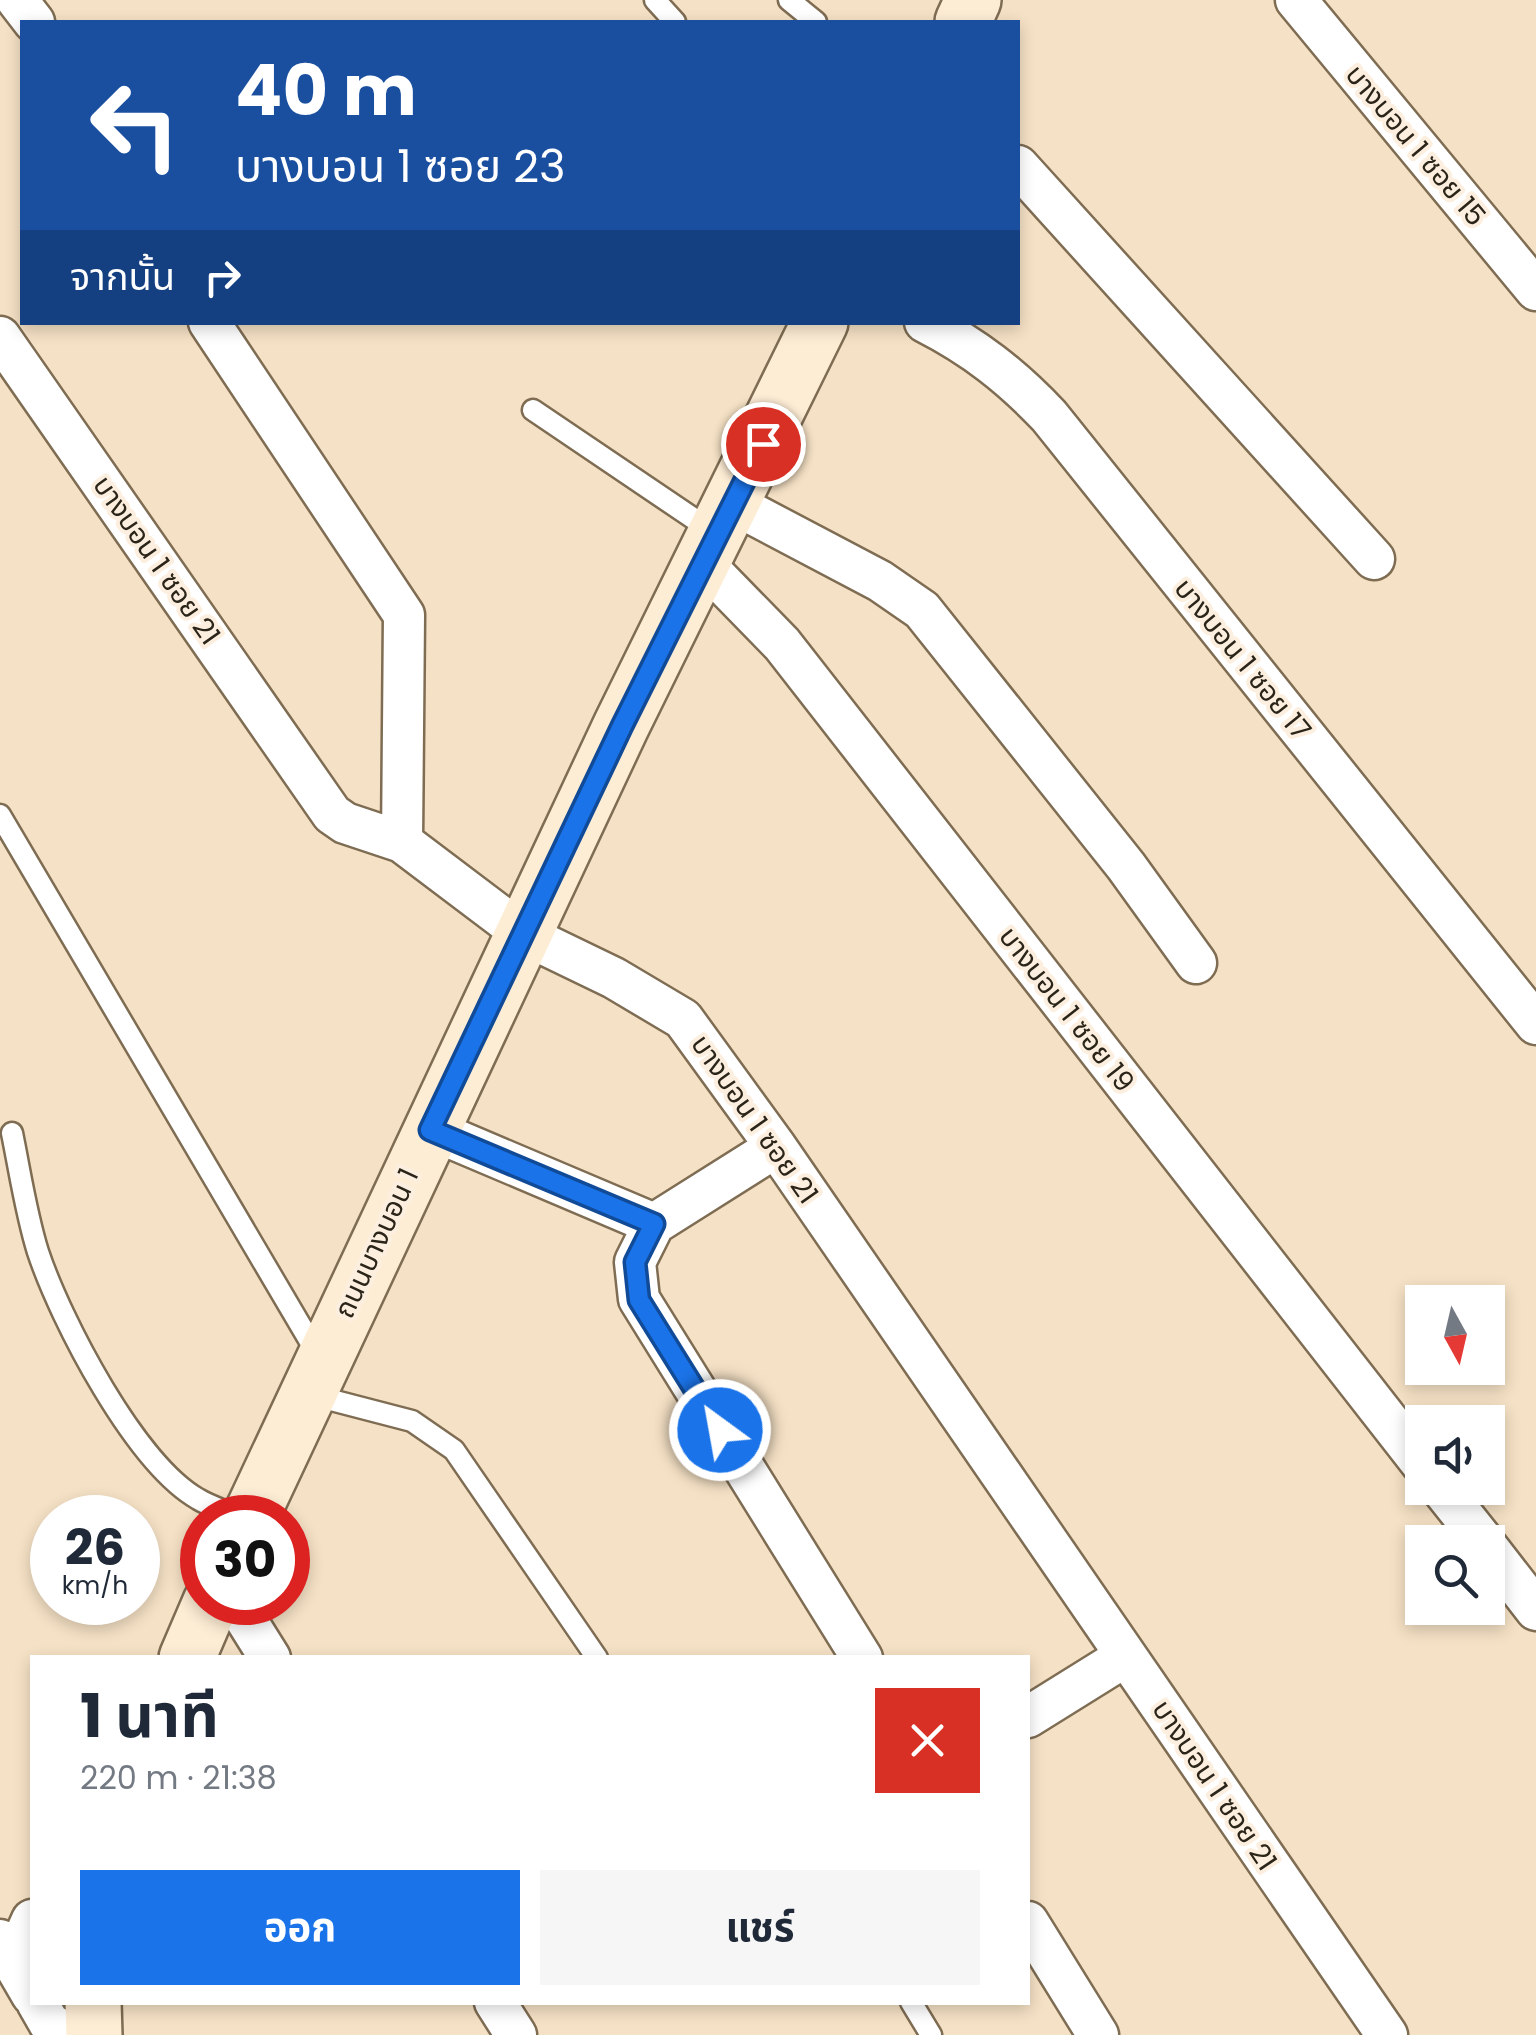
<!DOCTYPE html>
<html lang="th">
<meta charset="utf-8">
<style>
:root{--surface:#fff;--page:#f6f6f7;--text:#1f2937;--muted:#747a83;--accent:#1a73e8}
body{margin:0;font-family:Poppins,"Noto Sans Thai",sans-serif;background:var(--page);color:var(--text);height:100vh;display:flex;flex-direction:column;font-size:38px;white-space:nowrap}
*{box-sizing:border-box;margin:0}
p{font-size:32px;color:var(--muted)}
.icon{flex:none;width:55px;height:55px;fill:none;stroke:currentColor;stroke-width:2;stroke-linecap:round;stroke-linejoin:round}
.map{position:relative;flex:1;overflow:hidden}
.panel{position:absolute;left:30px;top:1655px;width:1000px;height:350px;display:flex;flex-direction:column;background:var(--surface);border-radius:0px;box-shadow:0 5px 15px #0003}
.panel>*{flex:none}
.guide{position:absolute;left:20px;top:20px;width:1000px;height:305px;border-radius:0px;box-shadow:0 5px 15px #0003;background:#1a4fa0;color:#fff;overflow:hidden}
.needle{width:65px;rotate:172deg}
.fabs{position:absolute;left:1405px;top:1285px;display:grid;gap:20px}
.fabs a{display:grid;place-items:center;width:100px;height:100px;border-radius:0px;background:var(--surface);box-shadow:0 5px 15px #0003;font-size:50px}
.speed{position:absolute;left:30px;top:1495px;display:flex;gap:20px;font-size:50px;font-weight:700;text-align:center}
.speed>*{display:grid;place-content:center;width:130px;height:130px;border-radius:50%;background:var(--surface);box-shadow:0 5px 15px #0003;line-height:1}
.speed small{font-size:25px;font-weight:400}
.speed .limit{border:15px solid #d22;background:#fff;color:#111}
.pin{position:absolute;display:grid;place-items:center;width:85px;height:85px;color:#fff;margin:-42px;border:5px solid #fff;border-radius:50%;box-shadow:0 2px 10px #0007}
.me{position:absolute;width:110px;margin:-55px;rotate:328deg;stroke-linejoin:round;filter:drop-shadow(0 0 8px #0008)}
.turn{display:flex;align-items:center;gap:35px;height:210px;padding:0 50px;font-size:45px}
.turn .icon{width:130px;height:130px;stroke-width:2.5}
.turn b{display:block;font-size:70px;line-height:85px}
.then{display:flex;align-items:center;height:95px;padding:0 50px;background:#0003;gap:20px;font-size:38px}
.round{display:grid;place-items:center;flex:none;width:105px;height:105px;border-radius:0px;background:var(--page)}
.head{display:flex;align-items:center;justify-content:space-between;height:170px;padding:0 50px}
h1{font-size:60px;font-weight:700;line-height:75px}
.action{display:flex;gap:20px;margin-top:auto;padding:20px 50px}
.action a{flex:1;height:115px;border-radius:0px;background:var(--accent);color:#fff;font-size:40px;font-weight:700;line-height:115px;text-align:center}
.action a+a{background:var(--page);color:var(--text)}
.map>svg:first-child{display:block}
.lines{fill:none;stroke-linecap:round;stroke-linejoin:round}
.lane-casing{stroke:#7e6c53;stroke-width:25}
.street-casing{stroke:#7e6c53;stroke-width:45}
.secondary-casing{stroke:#7e6c53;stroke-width:60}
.lane{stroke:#fff;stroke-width:20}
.street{stroke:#fff;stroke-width:40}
.secondary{stroke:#feedd5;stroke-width:55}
.route-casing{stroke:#114b97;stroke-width:25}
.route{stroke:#1a73e8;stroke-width:18}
.labels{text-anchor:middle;stroke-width:8;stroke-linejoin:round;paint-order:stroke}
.street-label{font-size:28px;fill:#2b2419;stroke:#fcefdf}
</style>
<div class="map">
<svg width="1536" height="2035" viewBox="0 0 1536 2035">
<rect width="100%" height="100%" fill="#f5e1c5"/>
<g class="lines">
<defs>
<path id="lane" d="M655,0L675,22
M789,0L816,22
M533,410L712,531
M0,815L318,1355
M12,1133C20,1172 26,1214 38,1252C61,1321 135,1463 198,1499C211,1507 227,1511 240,1518
M312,1395L412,1421L454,1450L597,1658
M911,2002L931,2035"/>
<path id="street" d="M17,0L34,22
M1296,0L1536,290
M1018,166L1374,559
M209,322L404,615L402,842
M925,322C974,347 1011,376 1049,416L1536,1024
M0,337L332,814L345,823L402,842L525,935L614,978L683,1019L776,1147L1387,2035
M734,504L880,581L922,610L1126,866L1196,963
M703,563L782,644L1422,1464
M430,1129L654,1224L635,1262L639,1299L862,1658
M654,1224L776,1147
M1441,1488L1484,1542
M1488,1548L1536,1610
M235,1602L270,1658
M1028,1717L1126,1656
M1028,1922L1098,2035
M0,1940L32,1995
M13,1962L32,1920
M37,2002L49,2023L69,2035
M495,2002L516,2035"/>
<path id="secondary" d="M963,22L973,0
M250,1518L621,726L820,322
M187,1658L211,1602
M93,2002L94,2035"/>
</defs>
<use href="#lane" class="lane-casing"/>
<use href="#street" class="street-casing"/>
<use href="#secondary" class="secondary-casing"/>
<use href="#lane" class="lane"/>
<use href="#street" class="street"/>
<use href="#secondary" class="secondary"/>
</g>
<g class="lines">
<defs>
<path id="route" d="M720,1430L639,1300L635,1262L654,1224L430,1130L622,726L763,444"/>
</defs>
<use href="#route" class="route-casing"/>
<use href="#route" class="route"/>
</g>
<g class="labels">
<g class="street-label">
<text transform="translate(1416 145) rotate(50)" y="10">บางบอน 1 ซอย 15</text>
<text transform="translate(157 560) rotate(55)" y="10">บางบอน 1 ซอย 21</text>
<text transform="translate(1243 659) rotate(51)" y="10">บางบอน 1 ซอย 17</text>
<text transform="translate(1067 1009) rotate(52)" y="10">บางบอน 1 ซอย 19</text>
<text transform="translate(755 1119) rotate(55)" y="10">บางบอน 1 ซอย 21</text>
<text transform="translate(376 1243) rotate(-65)" y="10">ถนนบางบอน 1</text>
<text transform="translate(1215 1785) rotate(56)" y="10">บางบอน 1 ซอย 21</text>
</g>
</g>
</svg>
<div class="fabs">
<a><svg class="needle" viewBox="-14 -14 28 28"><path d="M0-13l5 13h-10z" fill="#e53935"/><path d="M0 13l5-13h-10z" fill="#747a83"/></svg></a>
<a><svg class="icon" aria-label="sound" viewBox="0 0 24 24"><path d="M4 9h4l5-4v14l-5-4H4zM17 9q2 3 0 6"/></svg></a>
<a><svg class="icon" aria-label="search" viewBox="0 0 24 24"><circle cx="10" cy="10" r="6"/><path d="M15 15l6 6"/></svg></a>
</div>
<div class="speed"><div>26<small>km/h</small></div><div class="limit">30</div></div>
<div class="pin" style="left:763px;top:444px;background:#d93025"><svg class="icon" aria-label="arrive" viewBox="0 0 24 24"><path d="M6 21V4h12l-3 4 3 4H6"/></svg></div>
<svg class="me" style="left:720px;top:1430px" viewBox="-20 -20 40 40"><circle r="17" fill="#1a73e8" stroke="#fff" stroke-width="3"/><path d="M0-11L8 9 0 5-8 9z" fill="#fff"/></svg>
<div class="guide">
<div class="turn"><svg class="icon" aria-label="left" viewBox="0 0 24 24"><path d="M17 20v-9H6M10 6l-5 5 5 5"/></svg><div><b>40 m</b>บางบอน 1 ซอย 23</div></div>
<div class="then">จากนั้น<svg class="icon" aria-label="right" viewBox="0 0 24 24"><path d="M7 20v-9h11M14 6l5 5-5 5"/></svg></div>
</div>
<section class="panel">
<div class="head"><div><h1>1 นาที</h1><p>220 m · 21:38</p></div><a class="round" style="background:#d93025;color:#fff"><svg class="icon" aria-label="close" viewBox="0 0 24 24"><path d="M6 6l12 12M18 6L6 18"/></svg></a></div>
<div class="action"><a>ออก</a><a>แชร์</a></div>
</section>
</div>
